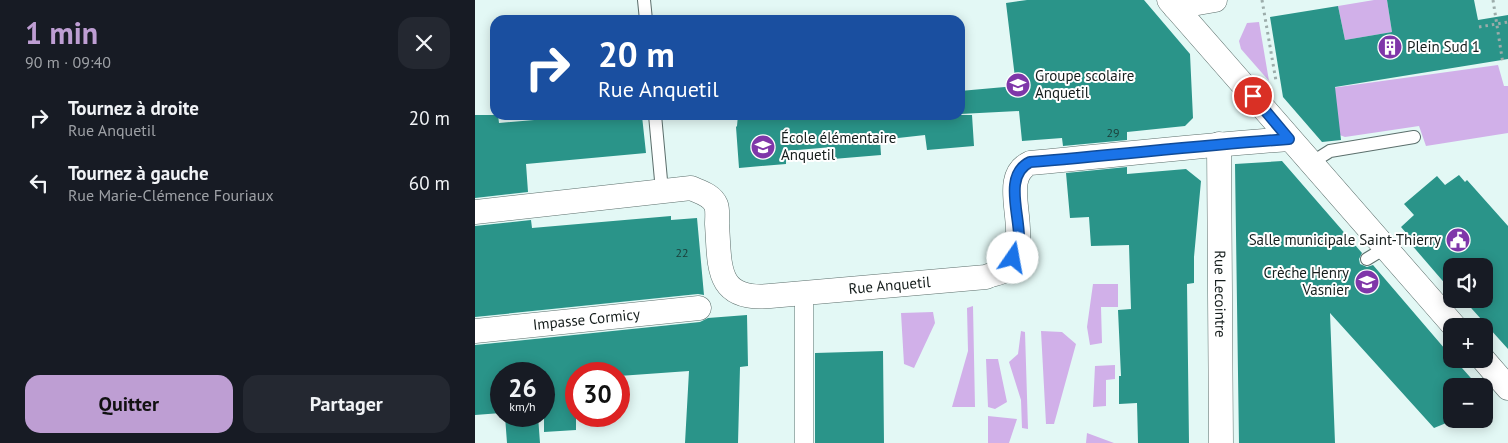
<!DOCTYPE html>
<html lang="fr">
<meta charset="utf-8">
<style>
:root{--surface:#171b24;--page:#242831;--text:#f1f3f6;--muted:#9ea1a6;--accent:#be9ed3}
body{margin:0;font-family:"PT Sans",sans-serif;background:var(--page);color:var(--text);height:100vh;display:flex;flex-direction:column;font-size:19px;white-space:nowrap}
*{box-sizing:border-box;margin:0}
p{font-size:16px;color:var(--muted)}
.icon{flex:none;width:28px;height:28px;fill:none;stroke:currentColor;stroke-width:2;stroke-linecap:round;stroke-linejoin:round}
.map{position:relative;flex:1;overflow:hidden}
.side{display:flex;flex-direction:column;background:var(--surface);width:475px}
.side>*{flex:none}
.top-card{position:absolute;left:15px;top:15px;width:475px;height:105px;border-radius:15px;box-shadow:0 2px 12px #0003;background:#1a4fa0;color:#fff;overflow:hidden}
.fabs{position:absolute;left:968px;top:258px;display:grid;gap:10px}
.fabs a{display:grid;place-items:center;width:50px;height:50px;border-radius:10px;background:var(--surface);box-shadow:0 2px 12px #0003;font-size:25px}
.speed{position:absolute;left:15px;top:362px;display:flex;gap:10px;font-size:25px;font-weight:700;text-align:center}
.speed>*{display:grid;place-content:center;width:65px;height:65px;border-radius:50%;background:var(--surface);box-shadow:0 2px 12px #0003;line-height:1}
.speed small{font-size:12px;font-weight:400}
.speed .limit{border:8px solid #d22;background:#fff;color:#111}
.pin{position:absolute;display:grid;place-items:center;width:42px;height:42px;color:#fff;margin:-21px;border:2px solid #fff;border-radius:50%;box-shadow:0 1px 5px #0007}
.me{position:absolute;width:55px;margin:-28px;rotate:12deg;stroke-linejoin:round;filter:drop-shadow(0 0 4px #0008)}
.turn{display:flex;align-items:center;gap:18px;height:105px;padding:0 25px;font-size:22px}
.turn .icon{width:65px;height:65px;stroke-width:2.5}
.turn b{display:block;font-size:35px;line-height:42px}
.round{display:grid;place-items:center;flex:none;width:52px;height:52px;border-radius:15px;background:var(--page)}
.headline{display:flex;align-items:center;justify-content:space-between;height:85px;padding:0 25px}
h1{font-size:30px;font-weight:600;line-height:38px;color:var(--accent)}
.cta{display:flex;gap:10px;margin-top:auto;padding:10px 25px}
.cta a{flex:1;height:58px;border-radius:15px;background:var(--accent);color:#111;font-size:20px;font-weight:600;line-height:58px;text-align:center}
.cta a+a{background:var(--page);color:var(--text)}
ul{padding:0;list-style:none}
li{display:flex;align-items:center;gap:15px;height:65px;padding:0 25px}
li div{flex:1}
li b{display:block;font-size:19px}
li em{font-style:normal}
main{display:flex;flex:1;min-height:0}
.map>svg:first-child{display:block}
.green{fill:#d1b0e9}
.building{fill:#2a9489}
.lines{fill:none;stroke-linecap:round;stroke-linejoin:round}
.service-casing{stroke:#5c6f6c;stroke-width:14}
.pedestrian-casing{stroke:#5c6f6c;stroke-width:19}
.minor-casing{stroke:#5c6f6c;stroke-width:25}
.path{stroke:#9cacaa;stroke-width:3;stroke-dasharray:2.5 4;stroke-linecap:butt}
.service{stroke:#fff;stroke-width:12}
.pedestrian{stroke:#fff;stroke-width:18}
.minor{stroke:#fff;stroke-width:24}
.route-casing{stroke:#114b97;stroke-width:12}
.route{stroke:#1a73e8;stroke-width:9}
.labels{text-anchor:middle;stroke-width:4;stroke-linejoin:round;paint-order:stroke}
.number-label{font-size:12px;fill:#1b3c38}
.poi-label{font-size:15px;fill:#161e1d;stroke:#fff;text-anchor:start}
.street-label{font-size:15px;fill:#161e1d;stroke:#fff}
</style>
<main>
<section class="side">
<div class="headline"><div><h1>1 min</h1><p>90 m · 09:40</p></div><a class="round"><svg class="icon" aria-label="close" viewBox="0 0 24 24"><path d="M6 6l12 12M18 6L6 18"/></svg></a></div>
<ul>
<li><svg class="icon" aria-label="right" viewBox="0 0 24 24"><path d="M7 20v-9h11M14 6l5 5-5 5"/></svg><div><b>Tournez à droite</b><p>Rue Anquetil</p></div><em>20 m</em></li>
<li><svg class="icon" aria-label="left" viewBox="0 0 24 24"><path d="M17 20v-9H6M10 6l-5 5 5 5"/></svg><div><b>Tournez à gauche</b><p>Rue Marie-Clémence Fouriaux</p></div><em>60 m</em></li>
</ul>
<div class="cta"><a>Quitter</a><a>Partager</a></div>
</section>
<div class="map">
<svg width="1033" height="443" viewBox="0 0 1033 443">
<rect width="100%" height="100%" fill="#e3f8f5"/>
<path class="green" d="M899,0H912L917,32L870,40L863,6Z
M784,22L794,81L766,49L764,41L772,23Z
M1023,65L1029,86H1033V133L951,146L944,126L870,137L835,124L813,94Z
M618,284H643V307H626L627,343L615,345L612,327Z
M498,306L500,407H477L493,351L492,308Z
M458,312L460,323L439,368L429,364L426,313Z
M546,331L550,332L553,429L547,428L546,400L534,362L543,354Z
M566,331L587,332L601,344L579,424H571Z
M511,359H523L532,402L520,409L513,407Z
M640,365V379L631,380V406L618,407L620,366Z
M513,416L542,419L534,443H513Z
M612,433L639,443H611Z"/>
<path class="building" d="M552,0H669L715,54L718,118L710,126L652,132V140L588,146L587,138L547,141L544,111L485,114V91L541,86L531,3Z
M912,0H999L1003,20L1033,15V59L860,87L866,140L847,142L808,97L795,17L863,6L870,40L917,32Z
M0,115H23L24,123L117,115H123L124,120L167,116L171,153L51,164L53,192L0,198Z
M263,115H497L499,146L452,150L450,135L405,140L406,155L358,159L357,147L311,151V164L264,168L261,127L262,126Z
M807,161L887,253L884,259L885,264L892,267L898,265L976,356V359H979L1003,386H976V419H981L959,428L855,313L860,443H764L760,164Z
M652,167V174L711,169L726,181L719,257V283L712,284L714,443H663L662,403L644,404V376H646L643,310L656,309L654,245L616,246L614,217L595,218L591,173Z
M984,175L990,182L992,180L1033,226V349L988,299H1009V266H976V286L975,284L973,287L929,236L932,234L926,227L939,215L929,204L962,176L970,185Z
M196,216V220L222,218L229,295L223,294L0,317V226L56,220L57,228Z
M272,315L273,366L265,367L263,443H210L214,371L144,376V374H101V430L69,432V374H26V413L0,415V345L225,322L233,318Z
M408,351L409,443H340V353Z
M1009,393L1017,403L1009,407Z
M30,416H63L65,443H32Z"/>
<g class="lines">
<defs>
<path id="service" d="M169,0L171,20
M180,115L187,191
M836,163L855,151L939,137
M892,259L910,248"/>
<path id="pedestrian" d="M329,293V443"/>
<g id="minor">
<path d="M694,0L979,326"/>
<path d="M700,7L740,0"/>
<path id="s1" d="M744,144L746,443"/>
<path id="s2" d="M0,212L216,188C225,192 237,195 241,205C243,210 242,219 242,224C245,266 240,301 295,296L511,277C515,275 521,274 526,272C529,270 531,267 534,264C559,233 521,179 555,163C642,155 728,145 814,139"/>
<path id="s3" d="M0,331L224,308"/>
<path d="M1008,359L1033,388"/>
</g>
</defs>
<use href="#service" class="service-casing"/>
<use href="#pedestrian" class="pedestrian-casing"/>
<use href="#minor" class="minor-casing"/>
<path class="path" d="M787,0L801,81
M1018,0L1028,64
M1004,27L1033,22"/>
<use href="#service" class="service"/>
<use href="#pedestrian" class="pedestrian"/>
<use href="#minor" class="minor"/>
</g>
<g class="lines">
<defs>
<path id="route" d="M538,258C540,252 544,245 544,239C545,215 528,175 555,162C642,155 728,145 814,139L778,96"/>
</defs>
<use href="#route" class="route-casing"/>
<use href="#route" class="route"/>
</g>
<defs>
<symbol id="building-disc" viewBox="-11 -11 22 22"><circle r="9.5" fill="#7f37a9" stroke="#fff"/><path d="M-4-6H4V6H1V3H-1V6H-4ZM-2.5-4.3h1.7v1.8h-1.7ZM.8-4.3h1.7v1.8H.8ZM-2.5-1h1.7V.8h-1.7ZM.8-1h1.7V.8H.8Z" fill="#fff"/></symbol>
<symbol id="school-disc" viewBox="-11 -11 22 22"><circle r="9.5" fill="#7f37a9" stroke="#fff"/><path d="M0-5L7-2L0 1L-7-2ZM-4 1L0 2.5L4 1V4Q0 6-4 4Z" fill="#fff"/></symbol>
<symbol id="civic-disc" viewBox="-11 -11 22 22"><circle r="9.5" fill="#7f37a9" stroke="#fff"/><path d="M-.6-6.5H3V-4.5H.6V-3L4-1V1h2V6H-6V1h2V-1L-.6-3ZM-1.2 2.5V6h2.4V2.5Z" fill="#fff"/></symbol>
</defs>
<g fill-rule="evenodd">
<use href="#building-disc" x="901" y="33" width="28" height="28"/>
<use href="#school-disc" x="529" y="71" width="28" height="28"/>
<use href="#school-disc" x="274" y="133" width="28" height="28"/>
<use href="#civic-disc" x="969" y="226" width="28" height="28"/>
<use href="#school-disc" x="878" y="268" width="28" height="28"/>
</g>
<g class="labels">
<g class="number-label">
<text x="638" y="137">29</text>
<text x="207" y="257">22</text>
</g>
<g class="poi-label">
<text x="932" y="52">Plein Sud 1</text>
<text x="560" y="81">Groupe scolaire<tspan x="560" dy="17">Anquetil</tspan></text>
<text x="306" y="143">École élémentaire<tspan x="306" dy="17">Anquetil</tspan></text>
<text x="966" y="245" text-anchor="end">Salle municipale Saint-Thierry</text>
<text x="874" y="278" text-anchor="end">Crèche Henry<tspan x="874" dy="17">Vasnier</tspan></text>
</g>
<g class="street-label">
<text dy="5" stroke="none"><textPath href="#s2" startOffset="495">Rue Anquetil</textPath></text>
<text dy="5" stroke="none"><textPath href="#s1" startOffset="150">Rue Lecointre</textPath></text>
<text dy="5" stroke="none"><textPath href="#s3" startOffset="112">Impasse Cormicy</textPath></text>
</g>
</g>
</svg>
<div class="fabs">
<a><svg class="icon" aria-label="sound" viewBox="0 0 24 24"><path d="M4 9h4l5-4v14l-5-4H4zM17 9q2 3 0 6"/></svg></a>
<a>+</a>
<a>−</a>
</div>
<div class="speed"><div>26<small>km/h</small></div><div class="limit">30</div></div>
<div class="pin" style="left:778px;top:96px;background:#d93025"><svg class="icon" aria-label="arrive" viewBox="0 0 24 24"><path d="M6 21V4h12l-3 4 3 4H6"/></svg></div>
<svg class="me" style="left:538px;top:258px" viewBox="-20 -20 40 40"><circle r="19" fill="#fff"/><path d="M0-13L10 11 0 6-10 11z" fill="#1a73e8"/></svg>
<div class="top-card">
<div class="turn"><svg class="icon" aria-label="right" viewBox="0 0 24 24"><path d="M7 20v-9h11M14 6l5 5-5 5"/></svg><div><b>20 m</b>Rue Anquetil</div></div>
</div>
</div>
</main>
